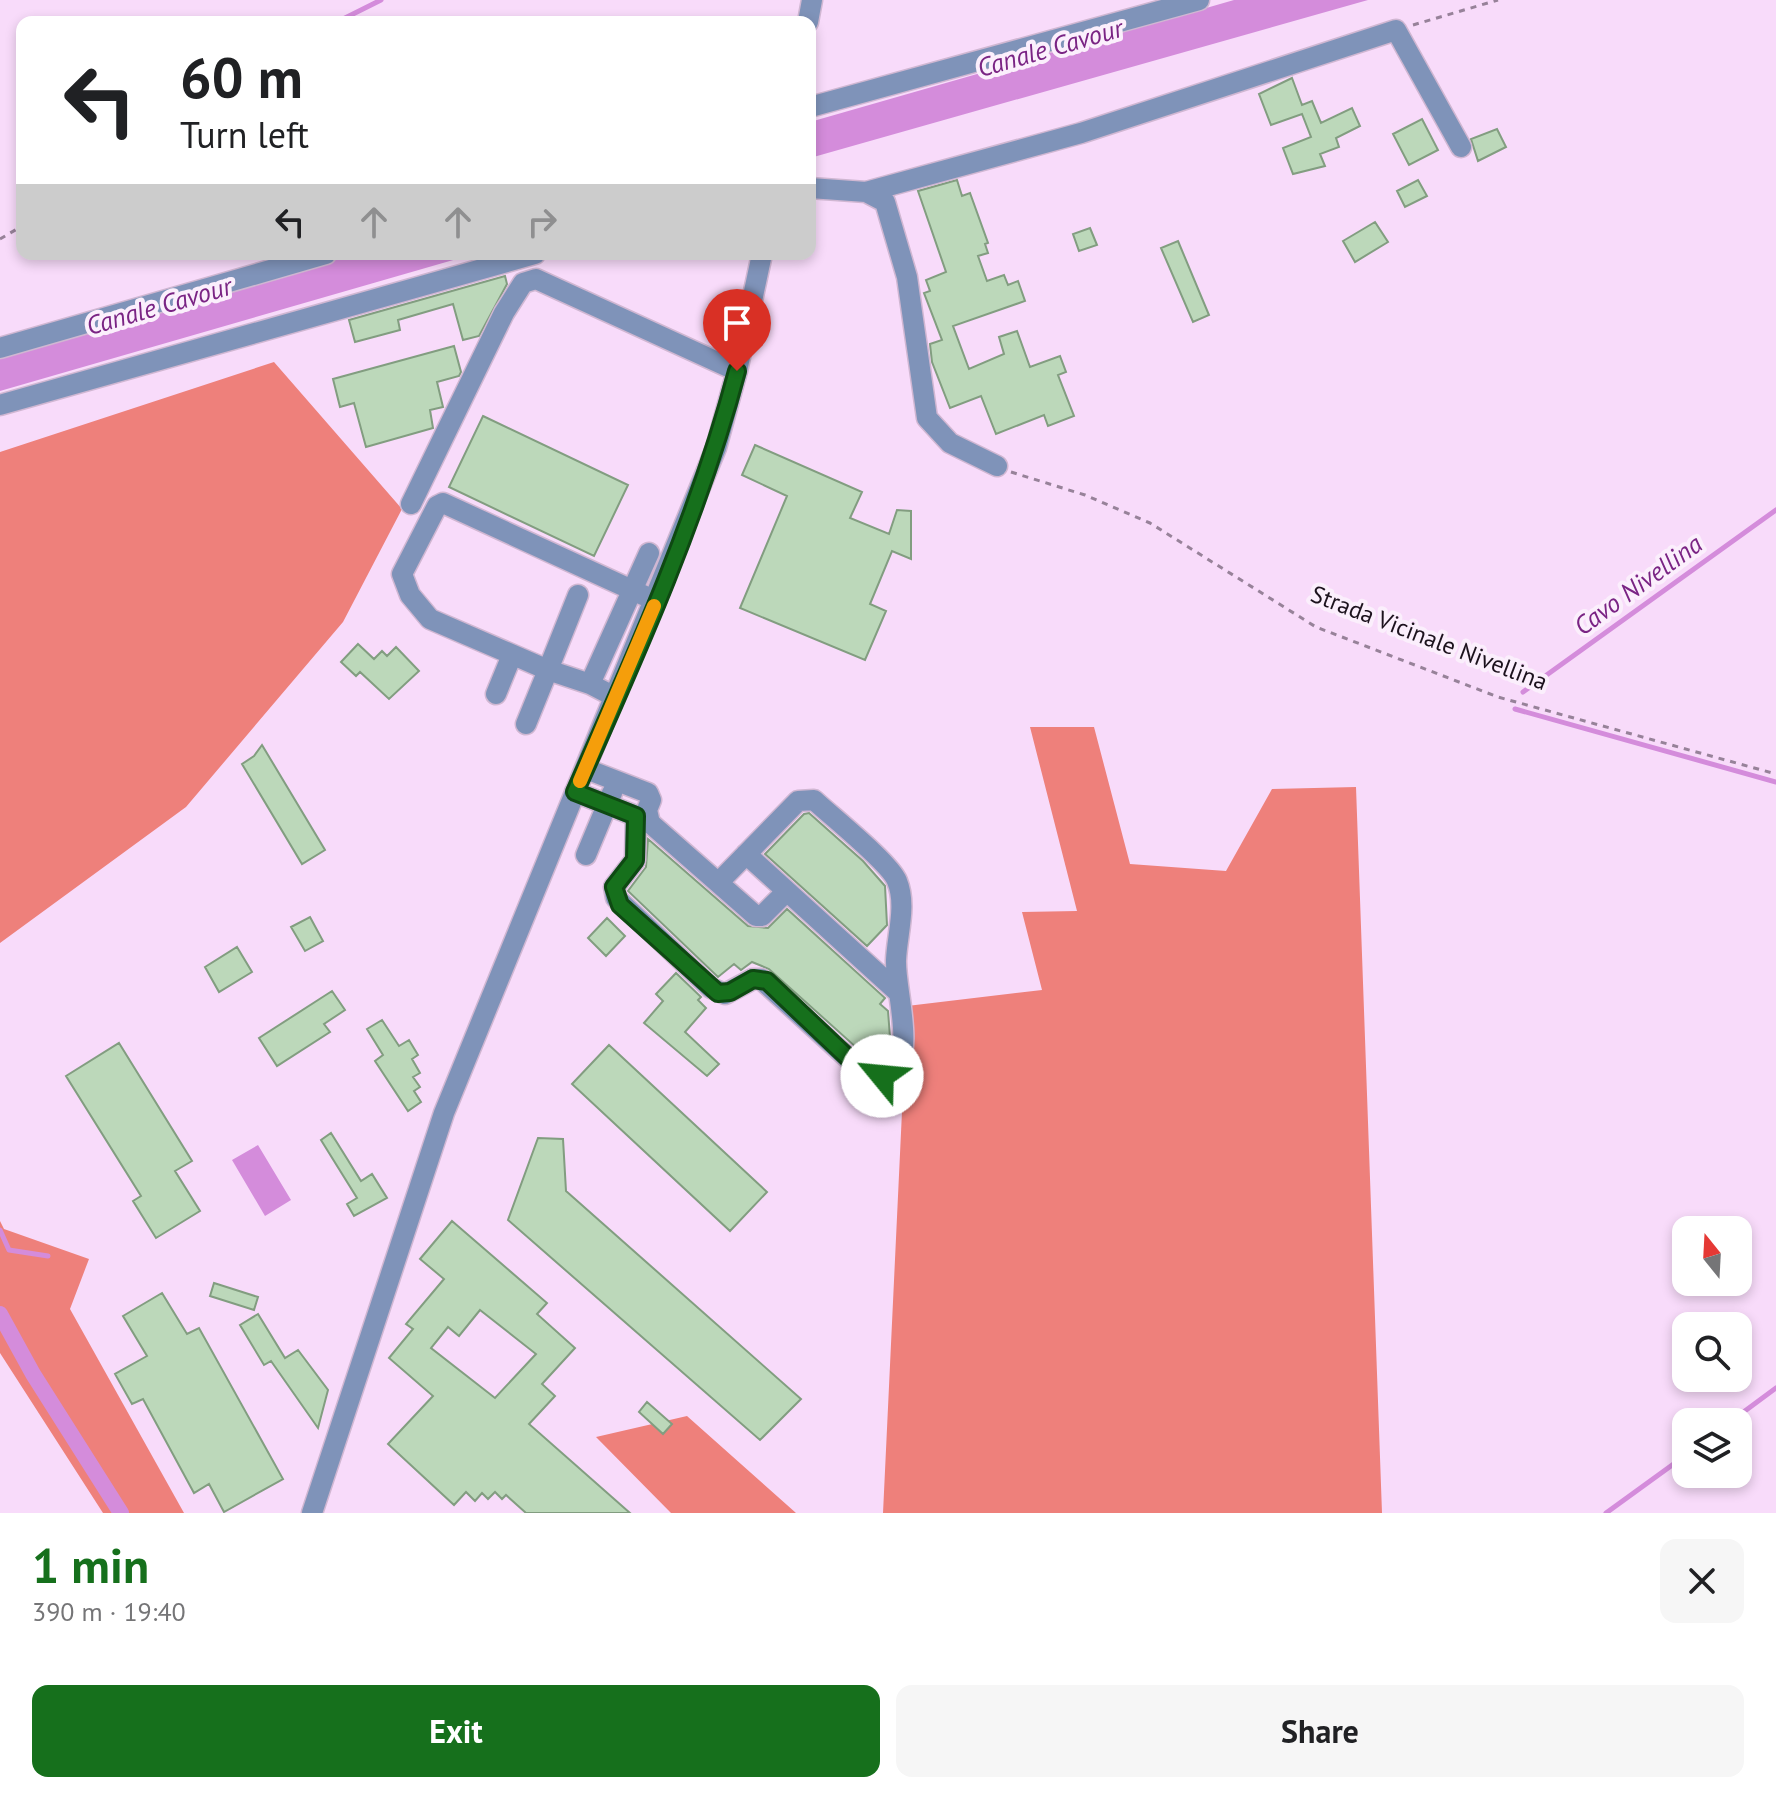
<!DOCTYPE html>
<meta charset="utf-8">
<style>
:root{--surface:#fff;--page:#f6f6f6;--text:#202124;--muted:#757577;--accent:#16701c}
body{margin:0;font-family:"PT Sans",sans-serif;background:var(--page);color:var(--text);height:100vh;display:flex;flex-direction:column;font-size:30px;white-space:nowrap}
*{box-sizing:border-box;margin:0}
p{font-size:26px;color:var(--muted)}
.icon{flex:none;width:44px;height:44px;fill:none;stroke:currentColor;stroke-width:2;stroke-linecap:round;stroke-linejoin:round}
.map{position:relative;height:1513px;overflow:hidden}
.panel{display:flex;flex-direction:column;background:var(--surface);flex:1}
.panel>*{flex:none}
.hud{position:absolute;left:16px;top:16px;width:800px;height:244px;border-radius:16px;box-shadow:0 4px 12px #0003;background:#fff;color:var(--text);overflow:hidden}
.needle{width:52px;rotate:342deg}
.buttons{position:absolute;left:1672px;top:1216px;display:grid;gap:16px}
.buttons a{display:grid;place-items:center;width:80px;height:80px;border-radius:16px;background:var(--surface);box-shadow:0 4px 12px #0003;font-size:40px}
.pin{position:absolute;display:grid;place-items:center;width:68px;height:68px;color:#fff;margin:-82px -34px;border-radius:50% 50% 50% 0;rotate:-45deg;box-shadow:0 0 8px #0007}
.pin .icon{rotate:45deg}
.me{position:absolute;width:88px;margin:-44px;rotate:298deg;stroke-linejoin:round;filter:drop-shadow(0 0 6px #0008)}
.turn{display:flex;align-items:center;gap:28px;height:168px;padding:0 32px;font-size:36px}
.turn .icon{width:104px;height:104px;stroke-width:2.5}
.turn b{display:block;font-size:56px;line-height:68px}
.lanes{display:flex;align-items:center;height:76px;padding:0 32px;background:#0003;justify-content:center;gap:40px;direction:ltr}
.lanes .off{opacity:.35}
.round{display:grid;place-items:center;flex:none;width:84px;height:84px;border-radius:16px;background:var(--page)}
.head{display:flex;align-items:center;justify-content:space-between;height:136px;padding:0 32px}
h1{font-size:48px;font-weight:600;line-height:60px;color:var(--accent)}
.primary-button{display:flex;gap:16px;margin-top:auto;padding:16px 32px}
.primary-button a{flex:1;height:92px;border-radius:16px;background:var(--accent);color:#fff;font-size:32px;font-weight:600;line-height:92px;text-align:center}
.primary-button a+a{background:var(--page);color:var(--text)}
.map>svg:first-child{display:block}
.forest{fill:#ee807b}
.water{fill:#d48cdb}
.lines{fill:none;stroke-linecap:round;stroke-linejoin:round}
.stream{stroke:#d48cdb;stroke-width:5}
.canal{stroke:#d48cdb;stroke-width:16}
.building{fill:#bcd8ba;stroke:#829d80;stroke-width:2;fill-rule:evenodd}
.minor-casing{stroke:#d0b7d2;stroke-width:23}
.path{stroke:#978299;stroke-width:3;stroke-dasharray:6 6;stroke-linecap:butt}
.minor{stroke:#7f93b9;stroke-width:20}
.route-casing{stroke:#0e4912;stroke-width:20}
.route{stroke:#16701c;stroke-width:14}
.slow{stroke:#f59e0b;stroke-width:14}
.labels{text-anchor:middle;stroke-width:8;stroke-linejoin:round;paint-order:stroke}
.street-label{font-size:24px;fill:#1c121d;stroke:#fbeffc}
.water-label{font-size:26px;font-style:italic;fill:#7a2484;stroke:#fbeffc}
</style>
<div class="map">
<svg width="1776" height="1513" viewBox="0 0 1776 1513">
<rect width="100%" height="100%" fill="#f8dbfa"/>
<path class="forest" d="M274,362L402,509L343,622L186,807L0,943V452Z
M1030,727H1094L1130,864L1226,871L1272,789L1356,787L1382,1513H883L907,1006L1042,990L1022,912L1077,911Z
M0,1221L4,1229L89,1259L70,1309L184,1513H103L0,1353Z
M687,1416L796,1513H671L596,1437Z"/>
<path class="water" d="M1234,0H1368L810,158V122Z
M353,254H474L0,391V356Z
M258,1145L291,1200L265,1216L232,1160Z"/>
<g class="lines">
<path class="stream" d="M337,22L381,0
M1523,692L1776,510
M1515,709L1776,782
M0,1230L9,1250L48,1256
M1730,1422L1776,1388
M1606,1513L1686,1455"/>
<path class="canal" d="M0,1314L33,1374L121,1513"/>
</g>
<path class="building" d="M1292,78L1302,105L1312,101L1321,123L1352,108L1360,126L1336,138L1339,147L1320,154L1325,166L1293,174L1283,148L1311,137L1302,114L1271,125L1259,94Z
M1422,119L1438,150L1409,165L1393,134Z
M1497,129L1506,147L1478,161L1471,139Z
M957,180L962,196L970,193L988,243L985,244L988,253L978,256L987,281L1004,275L1008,285L1018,281L1025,301L953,326L969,369L1004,354L999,337L1017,331L1030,367L1060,356L1066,372L1058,375L1074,416L1048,426L1044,415L996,434L981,396L950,408L932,362L930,344L942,340L924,293L930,291L926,280L946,272L918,191Z
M1418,180L1427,196L1405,207L1397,191Z
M1375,222L1388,242L1355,262L1343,241Z
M1090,228L1097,245L1079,251L1073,234Z
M1178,241L1209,315L1193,322L1161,248Z
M505,276L507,284L479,336L463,340L453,304L398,320L400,330L355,342L349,320Z
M454,346L461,372L459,376L437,382L443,407L430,410L433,428L366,447L354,403L340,407L333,379Z
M483,416L628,485L594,556L449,487Z
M755,445L862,492L850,518L889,534L897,510L911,511V559L892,551L870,604L886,611L865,660L740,608L787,496L742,475Z
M358,644L374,659L382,651L387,656L396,647L419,671L389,699L360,672L356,676L341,662Z
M262,745L325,850L302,864L242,764L254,756Z
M809,813L863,861L885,886L887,925L867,946L765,854L804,814Z
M648,839L748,926L768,928L787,909L885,998L880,1004L888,1011L890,1037L868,1058L769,969L752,962L741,970L734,964L718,977L628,891L646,867Z
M310,917L323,941L305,951L291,927Z
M607,918L625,936L606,956L588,938Z
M237,947L252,972L219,992L205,967Z
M676,973L701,997L698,1000L706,1008L685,1032L719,1064L707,1076L644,1023L663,1001L656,994Z
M332,991L345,1010L324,1024L330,1032L277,1066L259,1038Z
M382,1020L399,1046L409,1040L418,1055L412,1059L420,1073L413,1077L420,1087L414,1091L421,1102L408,1111L375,1061L383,1055L367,1029Z
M119,1043L192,1161L175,1171L200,1211L156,1238L133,1201L141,1196L66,1076Z
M609,1045L767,1192L730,1231L572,1084Z
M331,1133L361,1181L372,1174L387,1198L354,1216L347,1204L357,1198L321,1140Z
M538,1138L563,1139L566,1191L801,1399L760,1440L508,1220Z
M452,1221L547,1303L537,1314L575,1348L542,1384L555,1396L529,1424L630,1513H526L506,1495L502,1499L495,1492L488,1499L482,1493L475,1501L466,1492L454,1505L388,1444L433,1396L389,1358L413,1329L406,1324L444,1279L420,1259ZM480,1310L536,1354L495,1398L431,1348L448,1327L459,1336Z
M214,1283L258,1297L254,1310L210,1296Z
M162,1293L187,1334L199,1328L283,1479L224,1512L209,1484L194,1493L143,1399L132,1404L115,1374L147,1356L123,1316Z
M258,1314L285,1358L298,1350L328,1390L318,1428L271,1361L264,1365L240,1325Z
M647,1402L672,1424L663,1434L639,1412Z"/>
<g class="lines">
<defs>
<path id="minor" d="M808,22L812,0
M810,107L1199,0
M810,188L866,192L885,202L907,277L927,418L950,443L997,466
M866,192L1081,133L1396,30L1461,147
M0,348L326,254
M0,405L535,254
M411,504L504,313L523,283L536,279L737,371
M578,595L548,670L430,619L410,595L402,574L437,506L443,503L656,601
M496,694L512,655
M615,697L590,684L649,553
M526,724L548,670L590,684
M586,769L648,793L651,800L647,810L650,823L756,916H762L786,892
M575,792L636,816L635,860L614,887L616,898L711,988L725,994L753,979H761L861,1070L872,1077L893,1073C915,1050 895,989 896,960C897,935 907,905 897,881C890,863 831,816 814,800L798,801L719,882
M746,854L899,993
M586,855L612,793
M312,1513L444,1113L716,448L737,371L762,254"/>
</defs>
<use href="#minor" class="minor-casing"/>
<path class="path" d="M1413,25L1498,0
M0,239L22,226
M1011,472L1085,495L1150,523L1316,627L1498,697L1776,774"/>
<use href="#minor" class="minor"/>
</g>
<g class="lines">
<defs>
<path id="route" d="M737,371C699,515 636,655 575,792L636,816L635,860L614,887L620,905L718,993L730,992L753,979L767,981L861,1070L872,1077L882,1076"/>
</defs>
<use href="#route" class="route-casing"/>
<use href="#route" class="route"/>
<path class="slow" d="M580,781L654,606"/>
</g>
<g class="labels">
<g class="street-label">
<text transform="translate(1429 638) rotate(21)" y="8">Strada Vicinale Nivellina</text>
</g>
<g class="water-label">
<text transform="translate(1050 48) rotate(-16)" y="9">Canale Cavour</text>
<text transform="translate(159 306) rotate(-16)" y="9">Canale Cavour</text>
<text transform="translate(1638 585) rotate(-36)" y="9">Cavo Nivellina</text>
</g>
</g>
</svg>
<div class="buttons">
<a><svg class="needle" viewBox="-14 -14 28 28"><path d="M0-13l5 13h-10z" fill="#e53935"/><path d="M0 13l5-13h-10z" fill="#757577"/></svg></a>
<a><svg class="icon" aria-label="search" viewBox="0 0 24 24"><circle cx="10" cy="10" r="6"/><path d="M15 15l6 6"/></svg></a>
<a><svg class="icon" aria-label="layers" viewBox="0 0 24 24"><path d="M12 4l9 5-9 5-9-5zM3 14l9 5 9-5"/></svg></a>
</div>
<div class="pin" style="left:737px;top:371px;background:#d93025"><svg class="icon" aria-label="arrive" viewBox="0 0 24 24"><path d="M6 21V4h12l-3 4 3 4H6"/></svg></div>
<svg class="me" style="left:882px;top:1076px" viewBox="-20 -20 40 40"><circle r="19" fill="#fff"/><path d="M0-13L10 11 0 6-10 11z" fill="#16701c"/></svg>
<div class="hud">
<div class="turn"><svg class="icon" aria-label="left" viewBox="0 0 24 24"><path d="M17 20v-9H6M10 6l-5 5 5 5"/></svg><div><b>60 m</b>Turn left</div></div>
<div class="lanes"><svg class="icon" aria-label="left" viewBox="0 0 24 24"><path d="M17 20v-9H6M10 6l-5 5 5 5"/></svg><svg class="icon off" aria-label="ahead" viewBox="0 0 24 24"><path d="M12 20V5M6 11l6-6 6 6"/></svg><svg class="icon off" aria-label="ahead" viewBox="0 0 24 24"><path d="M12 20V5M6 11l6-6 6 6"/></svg><svg class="icon off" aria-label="right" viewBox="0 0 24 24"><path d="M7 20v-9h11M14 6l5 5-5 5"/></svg></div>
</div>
</div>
<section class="panel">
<div class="head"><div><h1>1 min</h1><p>390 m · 19:40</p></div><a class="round"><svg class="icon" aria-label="close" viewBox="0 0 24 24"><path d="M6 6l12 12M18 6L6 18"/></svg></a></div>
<div class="primary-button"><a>Exit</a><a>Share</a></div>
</section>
